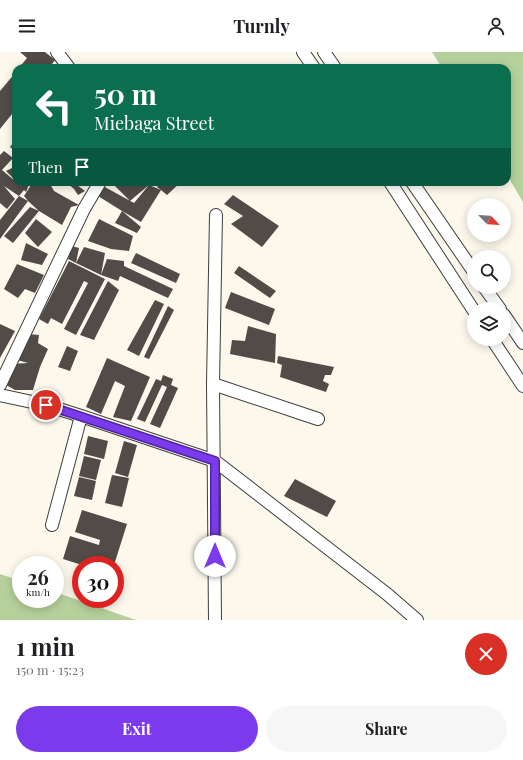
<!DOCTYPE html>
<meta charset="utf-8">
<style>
:root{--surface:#fff;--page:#f6f6f6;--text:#202124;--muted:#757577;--accent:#7c3aed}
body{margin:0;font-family:"Playfair Display",serif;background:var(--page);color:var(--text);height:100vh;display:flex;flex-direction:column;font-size:15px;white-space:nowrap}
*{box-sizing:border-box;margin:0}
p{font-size:13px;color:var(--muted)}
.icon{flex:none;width:22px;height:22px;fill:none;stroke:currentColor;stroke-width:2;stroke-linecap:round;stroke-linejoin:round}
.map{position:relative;height:568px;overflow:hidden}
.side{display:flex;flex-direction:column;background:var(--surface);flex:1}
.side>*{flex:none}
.guide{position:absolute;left:12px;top:12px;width:499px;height:122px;border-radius:12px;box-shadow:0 2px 10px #0003;background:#0b6e4f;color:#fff;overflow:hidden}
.needle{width:26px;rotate:115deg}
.controls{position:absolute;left:467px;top:146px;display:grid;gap:8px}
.controls a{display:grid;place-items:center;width:44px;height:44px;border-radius:50%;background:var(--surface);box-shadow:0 2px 10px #0003;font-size:20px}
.speed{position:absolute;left:12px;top:504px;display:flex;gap:8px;font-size:20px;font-weight:700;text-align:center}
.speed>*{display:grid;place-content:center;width:52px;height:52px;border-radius:50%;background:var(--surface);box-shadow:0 2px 10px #0003;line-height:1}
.speed small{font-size:10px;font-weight:400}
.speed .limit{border:6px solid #d22;background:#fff;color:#111}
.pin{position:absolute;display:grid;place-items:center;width:34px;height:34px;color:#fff;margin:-17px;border:2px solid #fff;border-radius:50%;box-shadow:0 1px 4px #0007}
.me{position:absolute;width:44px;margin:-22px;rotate:0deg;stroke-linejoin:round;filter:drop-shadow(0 0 3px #0008)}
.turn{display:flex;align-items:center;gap:14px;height:84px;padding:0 16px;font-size:18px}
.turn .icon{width:52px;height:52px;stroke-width:2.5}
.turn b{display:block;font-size:28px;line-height:34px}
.then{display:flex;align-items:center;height:38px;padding:0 16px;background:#0003;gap:8px;font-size:15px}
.round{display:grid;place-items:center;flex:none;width:42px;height:42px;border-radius:21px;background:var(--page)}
.overview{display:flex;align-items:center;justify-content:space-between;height:68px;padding:0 16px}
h1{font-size:24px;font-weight:700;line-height:30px}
.button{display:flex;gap:8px;margin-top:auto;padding:8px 16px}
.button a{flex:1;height:46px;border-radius:24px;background:var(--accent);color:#fff;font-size:16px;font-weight:700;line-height:46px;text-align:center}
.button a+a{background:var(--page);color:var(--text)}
header{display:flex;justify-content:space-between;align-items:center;height:52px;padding:0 16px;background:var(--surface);font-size:18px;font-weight:700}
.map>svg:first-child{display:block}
.forest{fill:#b6d09c}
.building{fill:#524c49}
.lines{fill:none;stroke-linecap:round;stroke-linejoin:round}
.minor-casing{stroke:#3e3e3e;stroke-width:14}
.minor{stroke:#fff;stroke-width:12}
.route-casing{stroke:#51269a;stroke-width:10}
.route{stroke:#7c3aed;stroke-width:7}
</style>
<header><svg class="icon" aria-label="menu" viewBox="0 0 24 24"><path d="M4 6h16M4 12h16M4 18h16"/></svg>Turnly<svg class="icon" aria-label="person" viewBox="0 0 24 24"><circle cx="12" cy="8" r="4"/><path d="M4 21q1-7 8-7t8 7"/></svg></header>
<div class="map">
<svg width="523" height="568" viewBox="0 0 523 568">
<rect width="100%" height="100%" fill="#fcf8ec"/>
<path class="forest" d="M432,0H523V150L507,123V16H442Z
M0,522L21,529V547H55V540L136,568H0Z"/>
<path class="building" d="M20,0H45L55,8L49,16H19L27,6Z
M16,20V57L0,77V39Z
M16,87V100L10,95Z
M4,99L13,106L2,118L22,135L17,130H30L26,140L24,138L19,144L4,134L15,147L7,157L0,151V103Z
M14,115L16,116V129L6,119Z
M33,130H49L54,139L79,153L71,155L62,173L39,159L13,191L4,184L30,155L39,159L28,149L0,187V168L19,144L28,149L24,144Z
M66,130H78L77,133L85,139L78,143L74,137Z
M111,130H145L149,133L130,149Z
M160,130H181L167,143L161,138L141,170L122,159L141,175L137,181L115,171L122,159L98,144L103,134L134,151L149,133L161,138L157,135Z
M233,143L279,174L262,195L231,172L243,164L224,152Z
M36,167L52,180L38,195L25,181Z
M99,167L133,184L129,199L111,197L88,189Z
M26,191L48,202L42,213L21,208Z
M72,194L79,196L76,211L84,195L105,201L101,223L107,207L124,209V214L173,237L168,246L120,224L118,229L101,223L76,211L68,207Z
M136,201L180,222L176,231L131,211Z
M69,209L105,227L76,283L64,277L88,231L84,229L62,272L51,266L48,272L39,267Z
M17,212L44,223L35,241L25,237L18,246L4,237Z
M239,214L276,239L270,246L234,221Z
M108,229L119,238L94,288L80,283Z
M231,240L275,257L269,273L225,256Z
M155,248L164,252L139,304L127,298Z
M168,254L174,258L149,307L144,305Z
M0,272L15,279L0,306Z
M248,274L276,282L275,311L230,302L232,288L245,289Z
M28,282L39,283L38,291L48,297L40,315L33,338H15L6,333L10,312L28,311L17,308Z
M67,294L78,299L70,319L58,315Z
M278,304L334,315L331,323H325L323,329L329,332L326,340L280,325L282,313L277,311Z
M107,306L150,325L131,369L113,365L125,334L115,329L101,362L86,355Z
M163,323L173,327L171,333L178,336L160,376L150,372L167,335L162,333L145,370L137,367L156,327L161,329Z
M88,384L108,389L104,407L84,402Z
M124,389L137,393L128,425L115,421Z
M84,404L101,408L96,428L79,424Z
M112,423L129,426L122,455L105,451Z
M79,425L96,429L92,448L74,444Z
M295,427L336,449L327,465L284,444Z
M82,458L127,472L114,513H82L63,507L70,484L99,493L100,488L75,480Z"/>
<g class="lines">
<defs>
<path id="minor" d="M57,0L69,16
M303,0L314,16
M324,0L335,16
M390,130L474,259
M412,130L474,220
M484,235L500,257
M504,263L523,291
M492,287L523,334
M213,332L318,367
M0,333L84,157L100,130
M0,343L46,353L81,364L215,409L387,542L417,568
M52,473L81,364
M215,568L213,332L216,163"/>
</defs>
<use href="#minor" class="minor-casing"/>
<use href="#minor" class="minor"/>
</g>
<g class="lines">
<defs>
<path id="route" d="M46,353L215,409V504"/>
</defs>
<use href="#route" class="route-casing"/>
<use href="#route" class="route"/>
</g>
</svg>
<div class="controls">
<a><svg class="needle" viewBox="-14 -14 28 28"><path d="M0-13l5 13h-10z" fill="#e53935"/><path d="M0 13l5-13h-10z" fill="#757577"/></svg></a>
<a><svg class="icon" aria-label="search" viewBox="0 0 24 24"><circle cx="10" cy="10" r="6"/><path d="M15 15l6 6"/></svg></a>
<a><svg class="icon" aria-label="layers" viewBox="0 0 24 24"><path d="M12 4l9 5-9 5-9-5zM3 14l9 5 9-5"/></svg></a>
</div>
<div class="speed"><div>26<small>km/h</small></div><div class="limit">30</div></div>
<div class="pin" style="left:46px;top:353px;background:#d93025"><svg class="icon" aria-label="arrive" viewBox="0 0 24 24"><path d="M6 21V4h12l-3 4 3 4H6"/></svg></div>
<svg class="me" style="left:215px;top:504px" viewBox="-20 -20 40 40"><circle r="19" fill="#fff"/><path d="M0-13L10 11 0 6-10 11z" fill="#7c3aed"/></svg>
<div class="guide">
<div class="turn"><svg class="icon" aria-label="left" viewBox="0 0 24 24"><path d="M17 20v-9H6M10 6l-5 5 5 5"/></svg><div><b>50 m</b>Miebaga Street</div></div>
<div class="then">Then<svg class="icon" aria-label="arrive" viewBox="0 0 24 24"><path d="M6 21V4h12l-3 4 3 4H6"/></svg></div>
</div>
</div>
<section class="side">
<div class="overview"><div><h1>1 min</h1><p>150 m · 15:23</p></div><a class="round" style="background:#d93025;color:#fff"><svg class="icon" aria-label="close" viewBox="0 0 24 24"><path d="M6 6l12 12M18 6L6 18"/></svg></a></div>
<div class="button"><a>Exit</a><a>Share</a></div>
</section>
